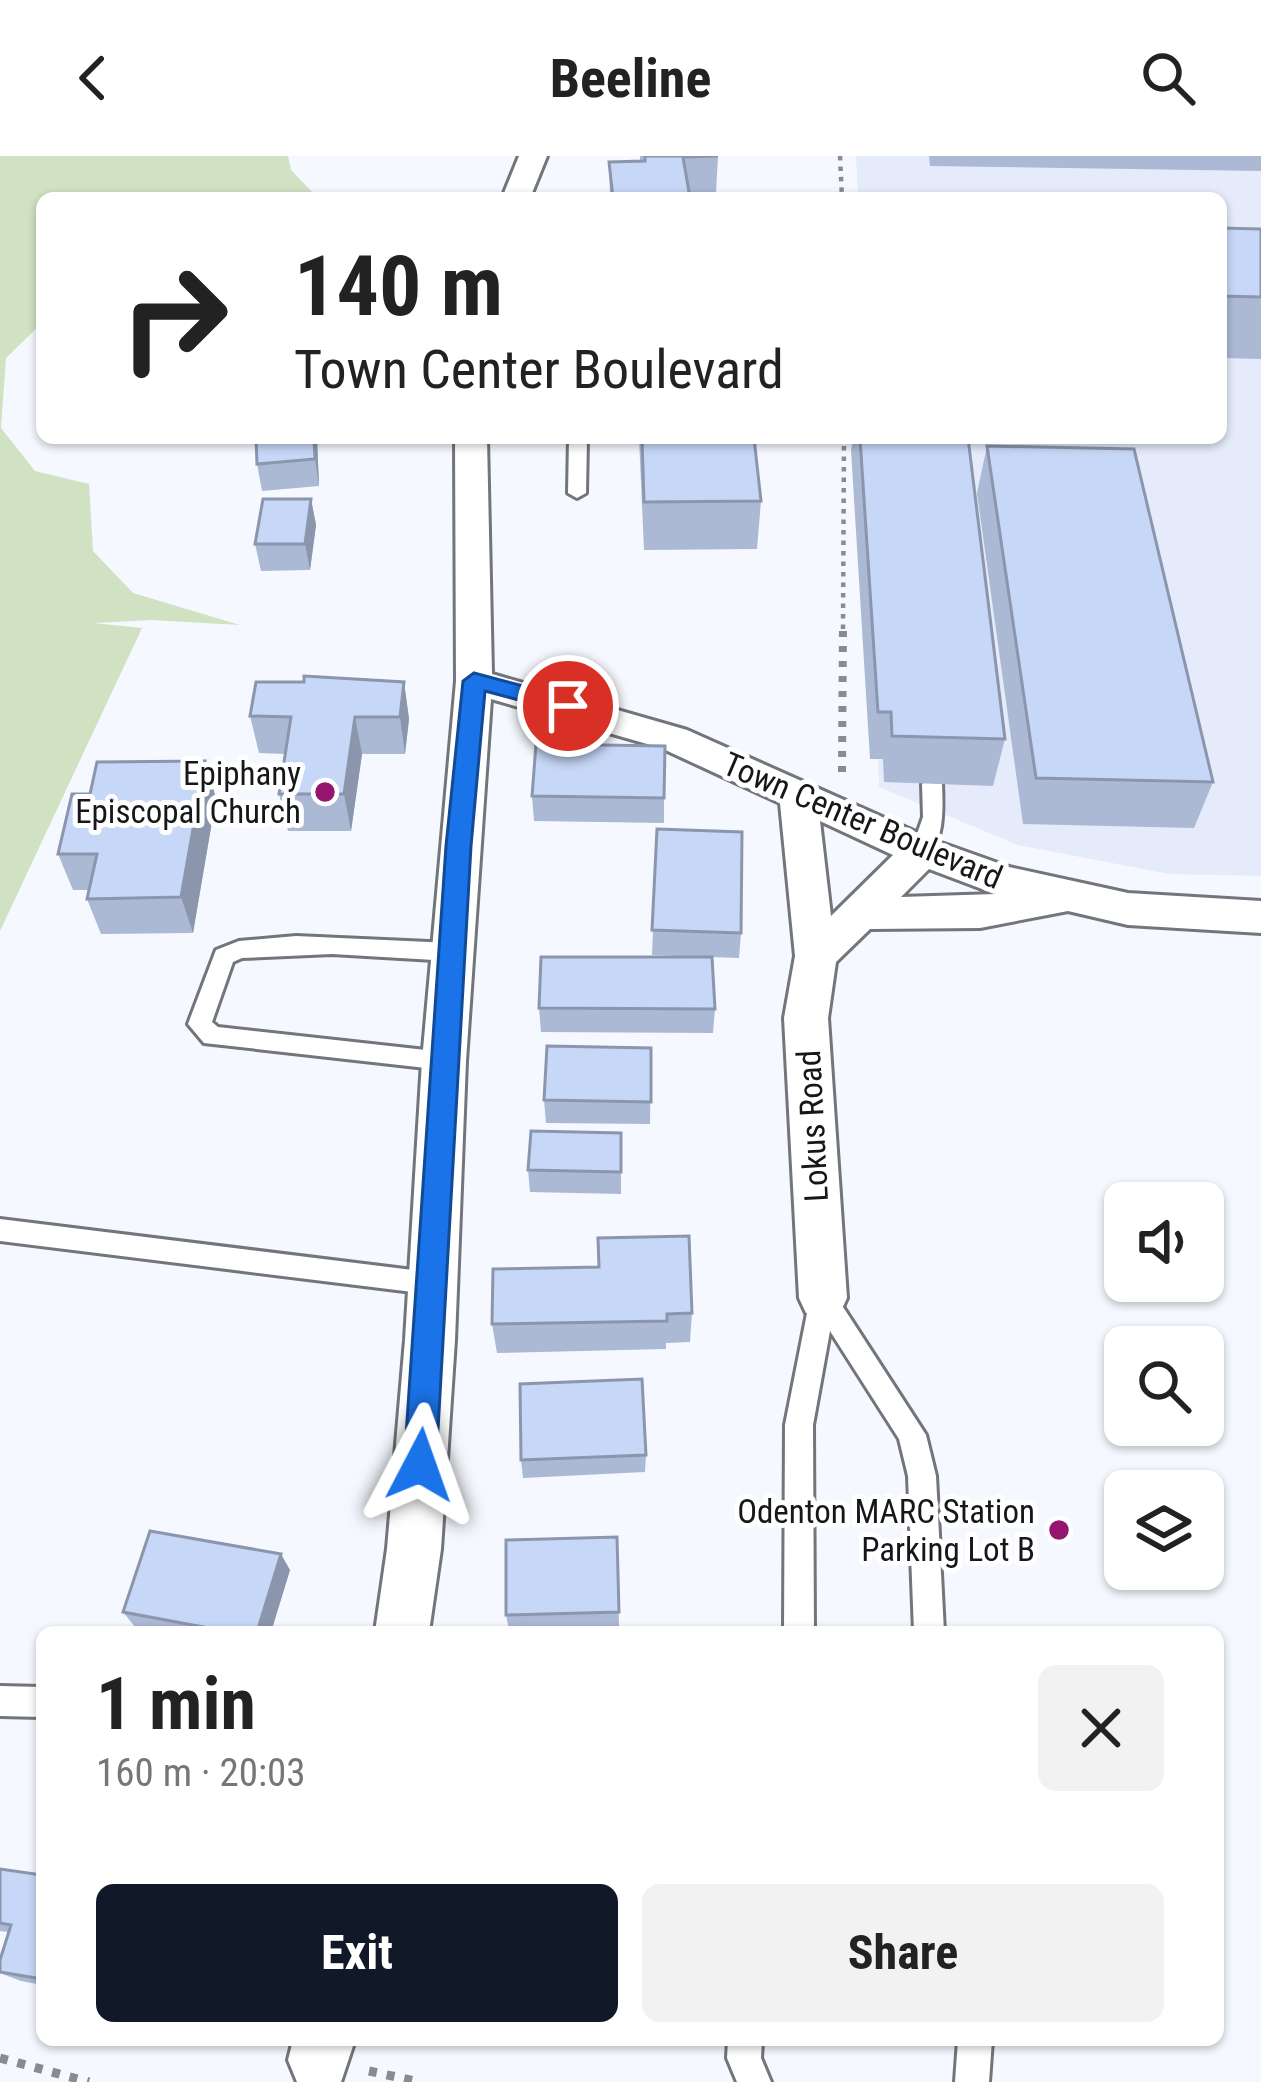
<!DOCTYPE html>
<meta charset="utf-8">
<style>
:root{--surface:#fff;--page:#f2f2f2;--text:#222;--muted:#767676;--accent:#111827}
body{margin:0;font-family:"Roboto Condensed",sans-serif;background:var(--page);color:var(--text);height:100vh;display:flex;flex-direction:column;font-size:45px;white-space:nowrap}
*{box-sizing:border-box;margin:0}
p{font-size:39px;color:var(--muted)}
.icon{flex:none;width:66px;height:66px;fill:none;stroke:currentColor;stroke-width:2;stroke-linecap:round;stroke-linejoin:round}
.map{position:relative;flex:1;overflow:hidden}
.side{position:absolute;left:36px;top:1470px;width:1188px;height:420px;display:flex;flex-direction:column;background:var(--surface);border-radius:18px;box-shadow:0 3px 9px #0004}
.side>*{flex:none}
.banner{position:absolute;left:36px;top:36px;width:1191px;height:252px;border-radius:18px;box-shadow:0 3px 9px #0004;background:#fff;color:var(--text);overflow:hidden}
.fabs{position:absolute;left:1104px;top:1026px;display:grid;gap:24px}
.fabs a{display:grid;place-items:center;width:120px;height:120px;border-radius:18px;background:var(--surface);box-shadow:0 3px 9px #0004;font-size:60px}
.pin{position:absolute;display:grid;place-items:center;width:102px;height:102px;color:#fff;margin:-51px;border:6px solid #fff;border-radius:50%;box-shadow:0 3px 12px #0007}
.me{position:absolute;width:132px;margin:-66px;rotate:4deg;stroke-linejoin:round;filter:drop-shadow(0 0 9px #0008)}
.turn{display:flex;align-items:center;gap:42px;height:252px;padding:0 60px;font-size:54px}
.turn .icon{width:156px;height:156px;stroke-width:2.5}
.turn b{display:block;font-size:84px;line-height:102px}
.round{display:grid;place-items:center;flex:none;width:126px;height:126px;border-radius:18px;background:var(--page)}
.overview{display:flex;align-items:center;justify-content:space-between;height:204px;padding:0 60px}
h1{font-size:72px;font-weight:700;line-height:90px}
.button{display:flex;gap:24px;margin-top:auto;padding:24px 60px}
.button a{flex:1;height:138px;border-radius:18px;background:var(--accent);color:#fff;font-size:48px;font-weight:700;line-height:138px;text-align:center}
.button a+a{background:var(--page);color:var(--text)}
header{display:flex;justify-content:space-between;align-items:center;height:156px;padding:0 60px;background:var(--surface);font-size:54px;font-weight:700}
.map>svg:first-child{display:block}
.built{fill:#e5ebfa}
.green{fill:#d0e2c2}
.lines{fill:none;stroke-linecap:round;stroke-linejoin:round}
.service-casing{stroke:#72757b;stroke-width:6}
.minor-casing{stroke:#72757b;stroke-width:6}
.path-far2{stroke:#898b90;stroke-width:4.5;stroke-dasharray:4.5 6;stroke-linecap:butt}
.path-far1{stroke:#898b90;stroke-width:8;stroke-dasharray:6 9;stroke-linecap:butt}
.path{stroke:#898b90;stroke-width:9;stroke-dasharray:8 10;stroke-linecap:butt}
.service{fill:#fff;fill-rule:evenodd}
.minor{fill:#fff;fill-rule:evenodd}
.wall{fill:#abb9d4}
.shaded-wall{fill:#8b96ad}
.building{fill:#c7d7f7;stroke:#8b96ad;stroke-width:3}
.route{fill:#1a73e8;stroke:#114b97;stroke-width:3}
.poi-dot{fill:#95156f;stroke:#fff;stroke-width:4.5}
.labels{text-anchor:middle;stroke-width:10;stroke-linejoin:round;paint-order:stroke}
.poi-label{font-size:33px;fill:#16171a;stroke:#fff;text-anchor:end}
.street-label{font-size:33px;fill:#16171a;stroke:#fff}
</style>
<header><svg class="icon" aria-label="back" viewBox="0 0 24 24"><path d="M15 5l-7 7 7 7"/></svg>Beeline<svg class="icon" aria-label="search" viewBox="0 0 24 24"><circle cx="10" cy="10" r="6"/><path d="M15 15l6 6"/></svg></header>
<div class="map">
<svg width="1261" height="1926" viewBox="0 0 1261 1926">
<rect width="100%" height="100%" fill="#f5f8fe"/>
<path class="built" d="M856,0H1261V720L1169,718L1018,689L879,631L869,282H1221V42H858Z"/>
<path class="green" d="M0,0H288L291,14L313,37L288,42H42V167L6,202L1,272L35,315L89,328L93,395L133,437L240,469L151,464L93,467L142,472L0,775Z"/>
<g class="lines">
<defs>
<path id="service" d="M569,282H587L586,337L577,342L568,337Z
M932,621L942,628C943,652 945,691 922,703L911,695L923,661L922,628Z
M296,780L451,787L462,796L451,805L332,798L242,802L233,806L212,866L218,871L444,896L452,898L456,905L452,912L444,914L204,887L188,868L216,794L239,785Z
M0,1063L429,1116L438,1119L442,1127L438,1135L429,1138L0,1085Z
M823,1131L832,1134L926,1279L936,1320L944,1476H914L908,1320L899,1283L830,1175L813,1269L814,1476H784L785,1269L810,1142L814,1134Z
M0,1530L42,1531V1561L0,1560Z
M728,1884H762L761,1902L771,1926H737L727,1902Z
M958,1884H992L989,1926H955Z"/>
<path id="minor" d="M519,0H547L530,42H502Z
M455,282H487L492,518L687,574L936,685L1009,711L1128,737L1261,745V777L1128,769L1068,755L980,772L870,773L836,806L828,862L847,1142L840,1157L823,1164L806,1157L799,1142L784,862L795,800L780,647L661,592L491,543L466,905L455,1184L441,1393L429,1476H375L387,1393L405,1184L422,905L456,525ZM820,665L893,699L831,760ZM929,713L990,736L996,738L901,741Z
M293,1884H355L341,1926H297L288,1904Z"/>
</defs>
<use href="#service" class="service-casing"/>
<use href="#minor" class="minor-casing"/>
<path class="path-far2" d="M840,0L842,42
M843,473L844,282"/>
<path class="path-far1" d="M842,616L843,470"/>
<path class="path" d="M0,1902L89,1926
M369,1915L420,1926"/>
<use href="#service" class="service"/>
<use href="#minor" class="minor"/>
</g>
<path class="wall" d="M640,0H718L716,37L689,38L690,42H610L609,6L640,5Z
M929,0H1261V15L930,10Z
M1221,72L1261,73V203L1221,202Z
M256,282H317L319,330L262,335L257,308Z
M639,282H754L761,345L757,393L644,394Z
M853,282H968L1005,583L993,630L884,626L883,603H870L851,294Z
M987,290L1213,626L1194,672L1023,668L977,337Z
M311,343L316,369L310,414L261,415L255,388Z
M404,526L409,563L405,598H362L351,675H288L279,638L285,598L259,597L250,560Z
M532,640L664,642V667L534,665Z
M216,642L193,777L101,778L87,743L89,734H73L58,698Z
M657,673L741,777L739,802L652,799Z
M539,852L715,853L713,877L541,876Z
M651,892L650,968L546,967L544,944Z
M621,977V1038L530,1036L528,1014Z
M692,1157L690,1186L666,1187V1193L497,1197L492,1168Z
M646,1299L645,1316L523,1322L521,1304Z
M617,1381L619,1471L509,1474L506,1459Z
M290,1414L271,1476H161L135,1471L123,1456Z
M0,1713L42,1719V1829L21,1825L0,1817L8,1776L0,1775Z"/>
<path class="shaded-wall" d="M314,282H317L319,330L315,303Z
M311,343L316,369L310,414L305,388Z
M404,526L409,563L405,598L400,561Z
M355,561L362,598L351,675L344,638Z
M205,605L216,642L193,777L181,741Z
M281,1398L290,1414L271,1476H257Z"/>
<path class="building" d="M645,0H718L683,1L690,42H613L609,6L645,5Z
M1221,72L1261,73V141L1221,140Z
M256,282H314L315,303L257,308Z
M642,282H754L761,345L644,346Z
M860,282H968L1005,583L892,580L891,556H878Z
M987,290L1134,293L1213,626L1036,622Z
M263,343H311L305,388H255Z
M304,520L404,526L400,561H355L344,638H279L291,561L250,560L256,526H304Z
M536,588L665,590L664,642L532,640Z
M205,605L181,741L87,743L97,698H58L72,638H90L97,606Z
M657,673L742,676L741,777L652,774Z
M541,801H712L715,853L539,852Z
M547,890L651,892V946L544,944Z
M531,975L621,977V1016L528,1014Z
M689,1080L692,1157L667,1158V1165L492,1168L493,1113L599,1111L598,1082Z
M642,1223L646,1299L521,1304L520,1228Z
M150,1375L281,1398L257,1476H230L123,1456Z
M617,1381L619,1456L506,1459V1384Z
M0,1713L42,1719V1823L0,1816V1804L11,1769L0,1767Z"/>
<path class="route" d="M474,517L576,544L579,550L568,557L485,535L471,690L436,1309L431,1320L420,1324L409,1320L404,1309L446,690L463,525Z"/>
<g class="poi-dot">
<circle cx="325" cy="636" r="12"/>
<circle cx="1059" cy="1374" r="12"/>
</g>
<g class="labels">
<g class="poi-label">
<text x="301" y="629">Epiphany<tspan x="301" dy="38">Episcopal Church</tspan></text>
<text x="1035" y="1367">Odenton MARC Station<tspan x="1035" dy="38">Parking Lot B</tspan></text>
</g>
<g class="street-label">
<text transform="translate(863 664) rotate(23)" y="12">Town Center Boulevard</text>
<text transform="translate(812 970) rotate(-93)" y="12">Lokus Road</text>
</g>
</g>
</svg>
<div class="fabs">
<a><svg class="icon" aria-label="sound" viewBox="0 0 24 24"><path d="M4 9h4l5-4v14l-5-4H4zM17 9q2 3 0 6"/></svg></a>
<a><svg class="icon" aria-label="search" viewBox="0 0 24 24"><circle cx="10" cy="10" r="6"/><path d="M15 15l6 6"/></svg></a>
<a><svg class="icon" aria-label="layers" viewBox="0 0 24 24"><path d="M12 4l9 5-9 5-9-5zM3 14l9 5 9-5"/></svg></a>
</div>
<div class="pin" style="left:568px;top:550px;background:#d93025"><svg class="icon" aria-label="arrive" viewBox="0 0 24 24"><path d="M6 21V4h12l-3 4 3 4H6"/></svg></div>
<svg class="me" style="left:420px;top:1309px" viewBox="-20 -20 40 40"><path d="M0-17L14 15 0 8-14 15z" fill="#1a73e8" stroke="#fff" stroke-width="4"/></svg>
<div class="banner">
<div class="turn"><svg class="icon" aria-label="right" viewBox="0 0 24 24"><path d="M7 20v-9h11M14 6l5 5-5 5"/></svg><div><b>140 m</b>Town Center Boulevard</div></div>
</div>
<section class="side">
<div class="overview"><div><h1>1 min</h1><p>160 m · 20:03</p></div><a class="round"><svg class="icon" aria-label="close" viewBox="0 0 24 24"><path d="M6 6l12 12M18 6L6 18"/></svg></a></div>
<div class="button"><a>Exit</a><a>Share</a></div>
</section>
</div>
